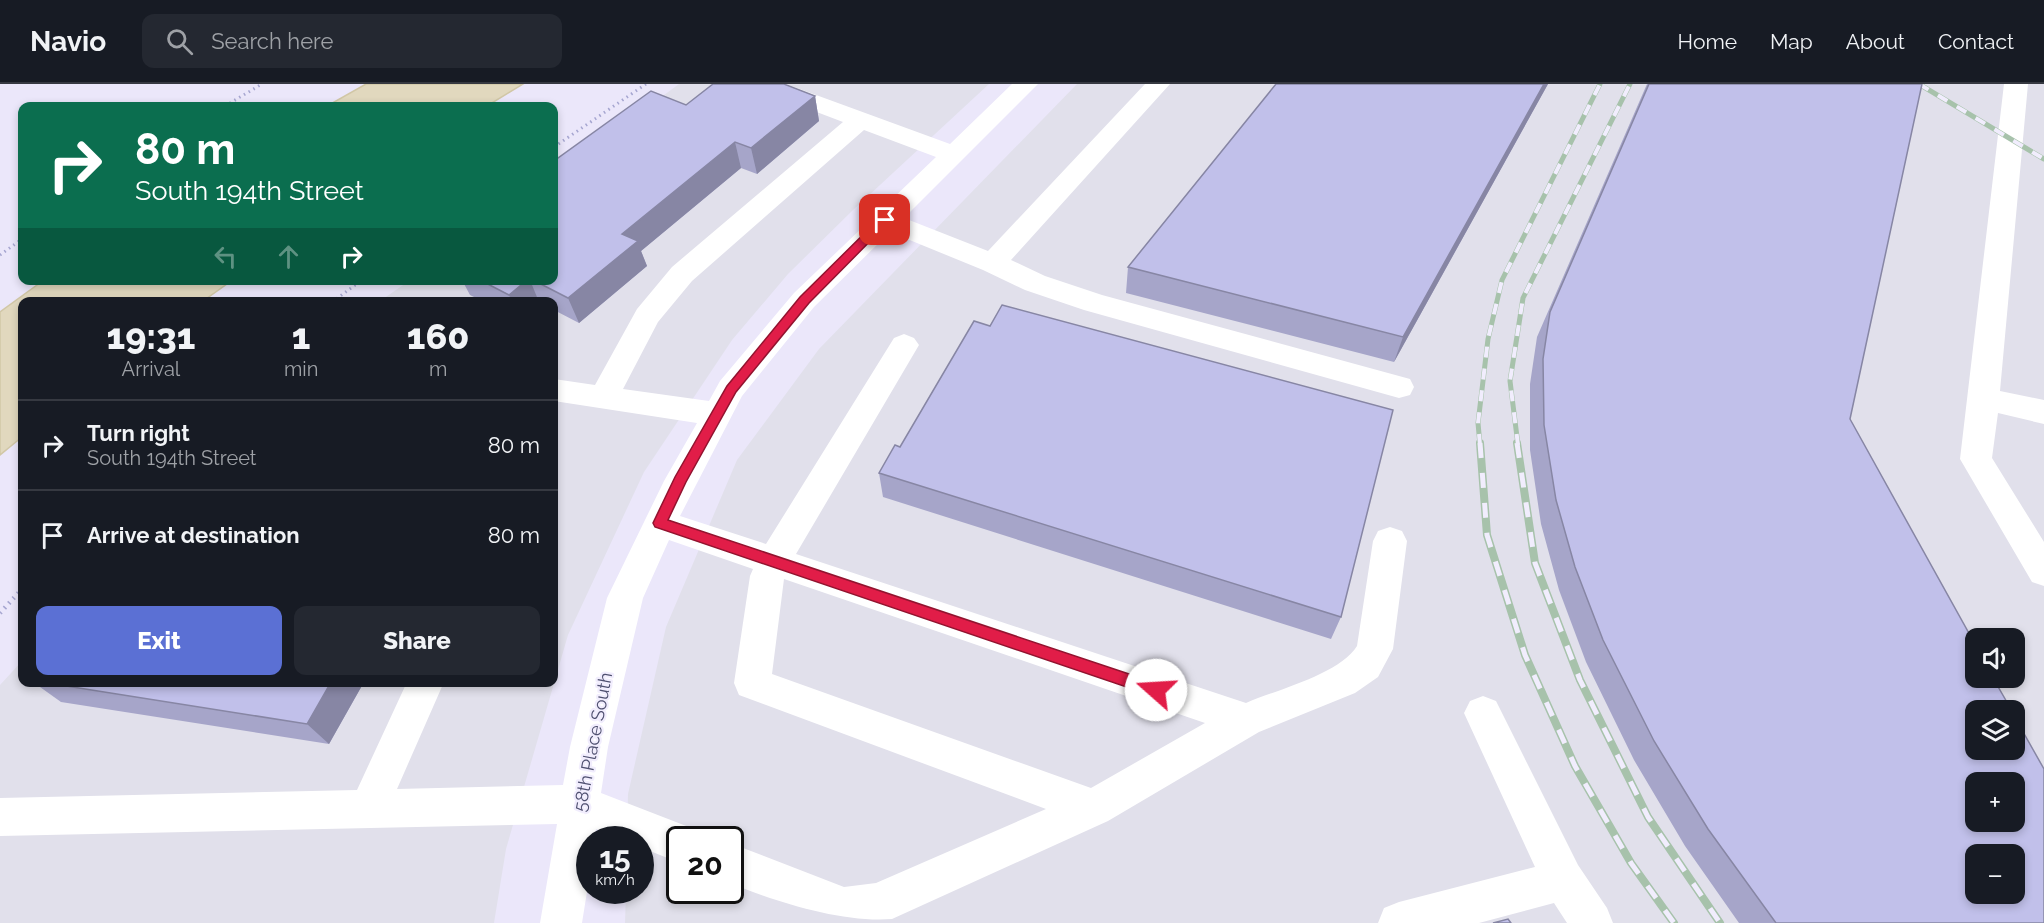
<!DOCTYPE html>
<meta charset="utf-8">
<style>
:root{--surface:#171b24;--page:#242831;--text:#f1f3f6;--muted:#9ea1a6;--line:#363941;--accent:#5b70d4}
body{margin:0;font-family:Raleway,sans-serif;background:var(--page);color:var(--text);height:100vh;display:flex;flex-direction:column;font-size:22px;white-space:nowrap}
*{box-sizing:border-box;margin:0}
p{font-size:20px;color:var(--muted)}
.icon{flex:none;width:33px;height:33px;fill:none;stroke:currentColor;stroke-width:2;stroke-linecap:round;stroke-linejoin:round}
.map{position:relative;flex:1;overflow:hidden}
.side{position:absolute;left:18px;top:213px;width:540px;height:390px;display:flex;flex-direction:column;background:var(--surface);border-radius:12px;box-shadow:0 3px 9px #0003}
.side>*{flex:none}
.top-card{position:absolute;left:18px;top:18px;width:540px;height:183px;border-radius:12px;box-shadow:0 3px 9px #0003;background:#0b6e4f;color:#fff;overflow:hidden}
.fabs{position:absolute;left:1965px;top:544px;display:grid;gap:12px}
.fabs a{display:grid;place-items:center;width:60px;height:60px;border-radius:12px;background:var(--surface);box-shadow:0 3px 9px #0003;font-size:30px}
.speed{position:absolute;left:576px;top:742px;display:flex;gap:12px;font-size:30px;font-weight:700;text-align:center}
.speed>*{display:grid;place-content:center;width:78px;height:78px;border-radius:50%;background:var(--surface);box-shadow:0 3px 9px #0003;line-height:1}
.speed small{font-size:15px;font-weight:400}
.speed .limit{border:3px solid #111;border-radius:9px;background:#fff;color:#111}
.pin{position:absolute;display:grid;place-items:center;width:51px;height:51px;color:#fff;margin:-26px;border-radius:12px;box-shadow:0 3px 9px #0006}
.me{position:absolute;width:66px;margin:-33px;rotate:289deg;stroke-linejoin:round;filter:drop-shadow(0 0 4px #0008)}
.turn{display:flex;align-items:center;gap:21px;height:126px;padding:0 18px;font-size:27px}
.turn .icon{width:78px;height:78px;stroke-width:2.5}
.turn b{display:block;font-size:42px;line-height:51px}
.lanes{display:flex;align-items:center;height:57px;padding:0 18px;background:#0003;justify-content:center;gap:30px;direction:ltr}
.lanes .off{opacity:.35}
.eta{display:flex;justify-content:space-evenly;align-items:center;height:102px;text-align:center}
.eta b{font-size:36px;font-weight:800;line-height:42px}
.button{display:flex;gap:12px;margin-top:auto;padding:12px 18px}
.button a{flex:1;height:69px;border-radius:12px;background:var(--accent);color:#fff;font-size:24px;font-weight:800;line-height:69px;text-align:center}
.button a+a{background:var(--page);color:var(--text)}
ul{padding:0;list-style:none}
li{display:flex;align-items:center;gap:18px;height:90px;padding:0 18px;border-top:2px solid var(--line)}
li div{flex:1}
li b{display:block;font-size:22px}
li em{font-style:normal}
header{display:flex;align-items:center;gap:36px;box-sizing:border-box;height:84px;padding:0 30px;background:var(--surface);border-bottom:2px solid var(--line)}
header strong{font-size:28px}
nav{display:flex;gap:33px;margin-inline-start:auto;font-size:21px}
.search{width:420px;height:54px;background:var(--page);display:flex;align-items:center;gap:15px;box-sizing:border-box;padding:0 21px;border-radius:12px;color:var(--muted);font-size:22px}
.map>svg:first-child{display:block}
.industrial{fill:#e1e0eb;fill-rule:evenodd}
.water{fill:#e1d8be;stroke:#d1c7a6;stroke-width:1.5}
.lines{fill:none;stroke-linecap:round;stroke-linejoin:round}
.path-far1{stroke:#a6a6d0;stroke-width:3;stroke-dasharray:1.5 4;stroke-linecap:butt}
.path{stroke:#a6a6d0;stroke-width:4.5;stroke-dasharray:1.5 5;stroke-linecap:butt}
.minor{fill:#fff;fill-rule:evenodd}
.rail-far1-casing{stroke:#a7c2ab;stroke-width:5}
.rail-casing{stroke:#a7c2ab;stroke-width:8}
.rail-far1{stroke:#f1edfd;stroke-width:4;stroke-dasharray:11;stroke-linecap:butt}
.rail{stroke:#f1edfd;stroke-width:5;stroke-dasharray:15;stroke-linecap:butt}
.wall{fill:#a6a5c9}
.shaded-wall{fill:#8786a4}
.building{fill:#c1c0ea;stroke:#8786a4;stroke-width:1.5;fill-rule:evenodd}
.route{fill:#e11d48;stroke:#92132f;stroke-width:1.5}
.labels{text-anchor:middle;stroke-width:4.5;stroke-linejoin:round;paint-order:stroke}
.street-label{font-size:18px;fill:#4f5070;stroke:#f1edfd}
</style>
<header>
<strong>Navio</strong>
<div class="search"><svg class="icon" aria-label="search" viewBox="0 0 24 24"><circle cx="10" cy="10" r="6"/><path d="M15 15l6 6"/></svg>Search here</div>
<nav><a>Home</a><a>Map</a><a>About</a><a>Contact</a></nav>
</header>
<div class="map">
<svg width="2044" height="839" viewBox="0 0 2044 839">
<rect width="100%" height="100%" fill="#ebe7fa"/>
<path class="industrial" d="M679,0H989L853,126L788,190L732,256L644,388L568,551L506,765L494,839H0V601L22,577V598H554V218L380,217L409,197L554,196V92Z
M1077,0H2044V839H625L626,807H640V756H627L628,710L666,543L737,376L819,265ZM1976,555H2014V594H1976ZM1976,627H2014V666H1976ZM1976,699H2014V738H1976ZM680,756H730V807H680ZM1976,771H2014V810H1976Z"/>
<path class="water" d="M366,0H523L487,22H327Z
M44,196H231V197L203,217L22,218V353L0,371V228Z"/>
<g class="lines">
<path class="path-far1" d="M225,22L262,0
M554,63L646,0
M0,171L22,155
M332,218L362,196"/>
<path class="path" d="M0,529L22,505"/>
<path class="minor" d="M752,0H786L950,60L1012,0H1038L904,134L988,167L1145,0H1170L1011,176L1045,192L1102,211L1410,295L1414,303L1410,311L1399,314L1084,226L1025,206L983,186L890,148L814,223L742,312L680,432L766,460L894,254L904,250L914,254L919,261L796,470L1246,619C1276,606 1340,590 1357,562L1373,457L1378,447L1390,443L1402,447L1407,457L1393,565L1378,593L1355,609L1259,648L1108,737L892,835C843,839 776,818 730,799V759L844,803L876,799L1046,725L739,611L734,599L750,492L753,485L669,456L643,514L608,663L601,709L694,745L699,756H680V779L640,763V756H623L596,745L594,756H590V789L582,839H540L557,740L0,752V714L357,706L407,598H444L397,705L563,701L570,663L607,514L664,397L697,339L554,317V295L595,301L637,225L672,183L843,38L756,5ZM864,46L936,73L794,209L720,297L709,317L623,305L658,238L692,197ZM784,495L1205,639L1091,704L772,590Z
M2004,0H2028L2000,307L2044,316V340L1998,329L1992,374L2044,458V502L2032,498L1960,375Z
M1483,612L1496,617L1578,781L1607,824L1613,839H1567L1554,819L1479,839H1378L1384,824L1399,818L1535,783L1464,629L1470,617Z"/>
<defs>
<path id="rail-far1" d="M1919,0L2044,75
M1480,361L1478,339L1488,255L1502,196L1600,0
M1518,361L1510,297L1523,214L1630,0"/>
<path id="rail" d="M1480,359L1487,451L1525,571L1575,682L1631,779L1674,839
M1517,359L1535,479L1580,596L1648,733L1720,839"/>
</defs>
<use href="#rail-far1" class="rail-far1-casing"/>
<use href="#rail" class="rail-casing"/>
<use href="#rail-far1" class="rail-far1"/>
<use href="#rail" class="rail"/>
</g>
<path class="wall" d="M1276,0H1548L1394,278L1126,209L1128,183Z
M1647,0H1922L1850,335L2044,839H1739L1685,762L1634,676L1586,578L1559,506L1541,440L1530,366V300L1537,253Z
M815,12L819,37L757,90L741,84L641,167L647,182L579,239L554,226V218H484L470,211L462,196H554L686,21Z
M879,389L1341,533L1331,555L883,413Z
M33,598H364L329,660L61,618Z"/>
<path class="shaded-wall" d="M1544,0H1548L1394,278L1403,253Z
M815,12L819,37L757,90L751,64Z
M735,58L741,84L641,167L647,182L579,239L568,214L622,150Z
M527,196H530L539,218H512L509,211Z
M331,598H364L329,660L307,640Z"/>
<path class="building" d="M713,0H784L815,12L751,64L735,58L622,150L638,157L568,214L533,196H554V77L651,7L686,21Z
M1276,0H1544L1403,253L1128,183Z
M1649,0H1922L1850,335L1976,562V594H1993L2012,627H1976V666H2014V632L2044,685V839H1776L1708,745L1654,657L1603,556L1575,483L1556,416L1544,341L1543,275L1550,228ZM1976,699H2014V738H1976ZM1976,771H2014V810H1976Z
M480,196H527L509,211Z
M1002,221L1393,326L1341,533L879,389L895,361L900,363L974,237L990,242Z
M41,598H331L307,640Z
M1508,835L1511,839H1493Z"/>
<path class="route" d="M885,132L889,133V138L809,219L736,308L686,398L668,436L1156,599L1161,601L1163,606L1161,611L1156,613L655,443L653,439L675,393L727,302L800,213L881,133Z"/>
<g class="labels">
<g class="street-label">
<text transform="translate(593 658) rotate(-79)" y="6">58th Place South</text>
</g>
</g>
</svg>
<div class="fabs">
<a><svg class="icon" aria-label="sound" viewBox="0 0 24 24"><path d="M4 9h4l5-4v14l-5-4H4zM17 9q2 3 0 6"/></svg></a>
<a><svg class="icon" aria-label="layers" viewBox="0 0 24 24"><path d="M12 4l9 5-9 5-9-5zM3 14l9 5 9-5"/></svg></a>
<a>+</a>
<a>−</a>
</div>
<div class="speed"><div>15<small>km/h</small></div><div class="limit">20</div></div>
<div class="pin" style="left:885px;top:136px;background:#d93025"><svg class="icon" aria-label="arrive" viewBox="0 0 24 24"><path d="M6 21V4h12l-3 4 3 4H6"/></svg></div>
<svg class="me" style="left:1156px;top:606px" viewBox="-20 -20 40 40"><circle r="19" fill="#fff"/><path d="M0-13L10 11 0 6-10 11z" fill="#e11d48"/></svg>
<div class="top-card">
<div class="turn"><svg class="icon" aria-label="right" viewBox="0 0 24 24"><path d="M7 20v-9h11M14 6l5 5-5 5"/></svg><div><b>80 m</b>South 194th Street</div></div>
<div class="lanes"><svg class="icon off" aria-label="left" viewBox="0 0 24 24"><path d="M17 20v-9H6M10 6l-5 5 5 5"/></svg><svg class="icon off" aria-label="ahead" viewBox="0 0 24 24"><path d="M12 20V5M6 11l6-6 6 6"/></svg><svg class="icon" aria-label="right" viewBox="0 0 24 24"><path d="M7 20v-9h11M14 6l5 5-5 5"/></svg></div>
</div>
<section class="side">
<div class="eta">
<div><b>19:31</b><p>Arrival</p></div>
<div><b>1</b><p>min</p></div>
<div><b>160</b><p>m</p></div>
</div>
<ul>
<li><svg class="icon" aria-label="right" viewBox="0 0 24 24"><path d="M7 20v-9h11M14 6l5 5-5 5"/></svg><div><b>Turn right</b><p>South 194th Street</p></div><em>80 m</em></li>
<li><svg class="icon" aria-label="arrive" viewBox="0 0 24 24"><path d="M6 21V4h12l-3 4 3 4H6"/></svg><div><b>Arrive at destination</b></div><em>80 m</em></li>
</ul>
<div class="button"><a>Exit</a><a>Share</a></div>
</section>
</div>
